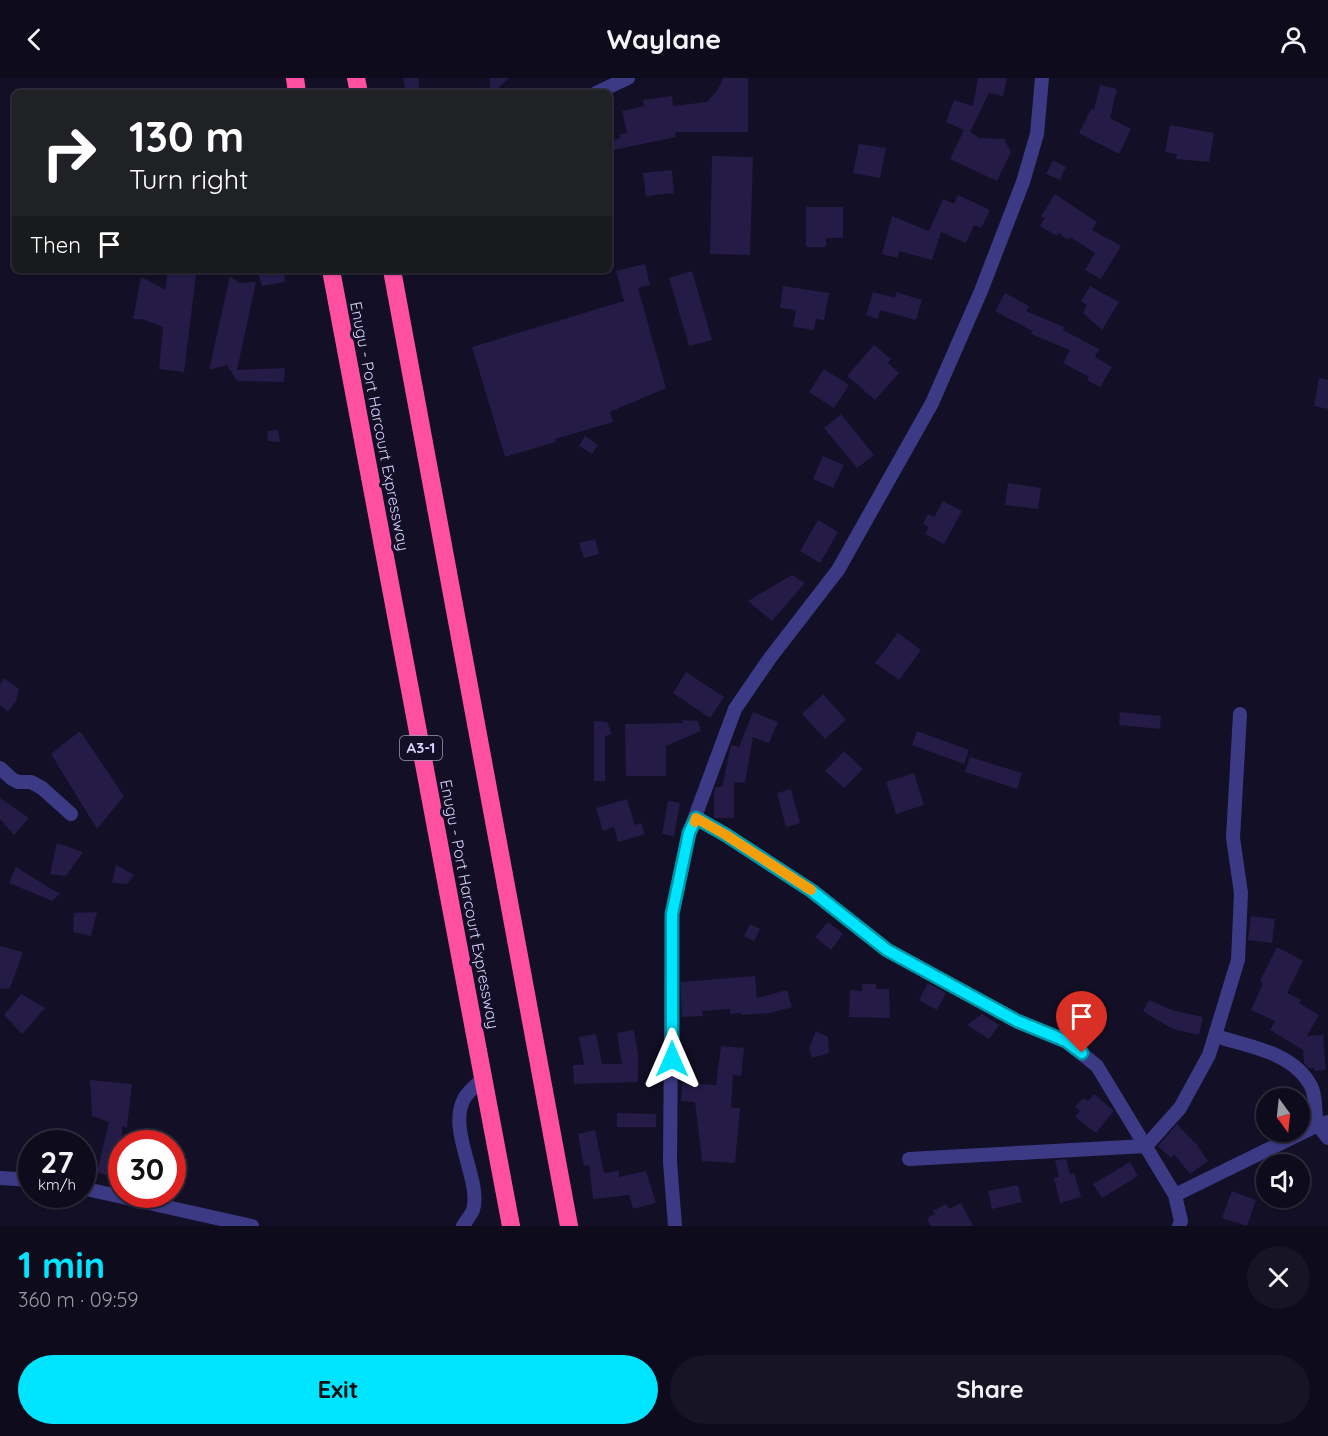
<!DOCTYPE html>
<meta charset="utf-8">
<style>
:root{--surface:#0e0b1c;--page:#171425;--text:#f1f3f6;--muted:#9b9ba3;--line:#2e2b3b;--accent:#00e5ff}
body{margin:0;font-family:Quicksand,sans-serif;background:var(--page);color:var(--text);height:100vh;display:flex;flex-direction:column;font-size:22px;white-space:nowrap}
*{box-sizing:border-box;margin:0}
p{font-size:20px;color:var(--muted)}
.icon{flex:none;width:33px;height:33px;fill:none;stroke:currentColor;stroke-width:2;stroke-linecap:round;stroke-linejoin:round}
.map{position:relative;height:1148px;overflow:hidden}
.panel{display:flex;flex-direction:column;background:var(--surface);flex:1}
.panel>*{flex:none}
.guide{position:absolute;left:12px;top:12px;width:600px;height:183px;border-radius:9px;box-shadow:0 2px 4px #0004,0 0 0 2px var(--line);background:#202124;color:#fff;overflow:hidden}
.needle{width:39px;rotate:165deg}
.controls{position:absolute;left:1256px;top:1010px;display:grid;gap:12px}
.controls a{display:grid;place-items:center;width:54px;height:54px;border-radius:50%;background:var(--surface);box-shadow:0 2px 4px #0004,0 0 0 2px var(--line);font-size:30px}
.speed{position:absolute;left:18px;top:1052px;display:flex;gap:12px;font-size:30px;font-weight:700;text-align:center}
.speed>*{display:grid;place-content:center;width:78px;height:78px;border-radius:50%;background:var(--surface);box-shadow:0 2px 4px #0004,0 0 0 2px var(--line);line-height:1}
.speed small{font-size:15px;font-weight:400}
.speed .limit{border:9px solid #d22;background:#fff;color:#111}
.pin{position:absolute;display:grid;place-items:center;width:51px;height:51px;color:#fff;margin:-62px -26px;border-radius:50% 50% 50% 0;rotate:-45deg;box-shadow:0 0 6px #0007}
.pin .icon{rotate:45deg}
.me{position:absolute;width:66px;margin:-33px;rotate:0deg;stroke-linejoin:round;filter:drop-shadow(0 0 4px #0008)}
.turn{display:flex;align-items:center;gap:21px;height:126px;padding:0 18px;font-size:27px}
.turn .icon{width:78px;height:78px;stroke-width:2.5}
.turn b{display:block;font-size:42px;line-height:51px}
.then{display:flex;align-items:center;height:57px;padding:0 18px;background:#0003;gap:12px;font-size:22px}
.round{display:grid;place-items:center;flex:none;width:63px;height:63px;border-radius:32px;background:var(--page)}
.summary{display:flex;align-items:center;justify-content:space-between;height:102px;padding:0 18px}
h1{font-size:36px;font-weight:800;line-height:45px;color:var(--accent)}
.primary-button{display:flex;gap:12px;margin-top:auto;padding:12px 18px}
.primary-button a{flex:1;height:69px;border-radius:36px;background:var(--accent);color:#111;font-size:24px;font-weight:800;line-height:69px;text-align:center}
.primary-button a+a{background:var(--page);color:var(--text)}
header{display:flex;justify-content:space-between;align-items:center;height:78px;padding:0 18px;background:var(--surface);font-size:27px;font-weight:800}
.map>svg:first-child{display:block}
.building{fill:#241b47}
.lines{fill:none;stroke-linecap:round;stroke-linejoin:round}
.minor{stroke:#3d3a85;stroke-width:14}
.highway{stroke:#ff4fa3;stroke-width:18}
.route-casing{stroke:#0095a6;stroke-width:15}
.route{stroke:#00e5ff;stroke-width:10}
.slow{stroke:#f59e0b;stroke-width:10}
.labels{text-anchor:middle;stroke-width:6;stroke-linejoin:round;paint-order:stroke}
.shield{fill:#130f26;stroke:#9e99be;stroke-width:1.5}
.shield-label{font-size:15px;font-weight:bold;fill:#d9d4ff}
.street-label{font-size:16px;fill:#d9d4ff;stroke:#130f26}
</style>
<header><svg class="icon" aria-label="back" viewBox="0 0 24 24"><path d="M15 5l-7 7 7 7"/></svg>Waylane<svg class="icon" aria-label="person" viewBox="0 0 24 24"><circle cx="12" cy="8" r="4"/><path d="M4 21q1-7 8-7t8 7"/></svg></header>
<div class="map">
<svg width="1328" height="1148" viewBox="0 0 1328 1148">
<rect width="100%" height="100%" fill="#130f26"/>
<path class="building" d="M403,0H418L420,15H406Z
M490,0H509L495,13L490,9Z
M723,0H748V54H675L676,59L609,73V63L620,60V56L627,55L622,33L644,28L643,22L672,18L673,28L707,24L718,11Z
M978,0H1007L1003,18L989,15L970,54L980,60L1004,61L1011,74L997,103L950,81L964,52L946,44L954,22L973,28Z
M1100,7L1117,11L1110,40L1131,51L1119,76L1079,55L1091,31L1094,32Z
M1170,47L1214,55L1209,84L1176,81L1177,76L1165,74Z
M859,66L886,70L880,100L853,95Z
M712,78L753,79L750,177L710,176Z
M1053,82L1066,89L1060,102L1046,96Z
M672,92L674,115L646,118L643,95Z
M1055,116L1097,144L1092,152L1121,168L1101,201L1085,192L1095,175L1070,159L1068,162L1058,155L1057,158L1040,148L1045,140L1041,138Z
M958,117L990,132L981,150L974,147L966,165L941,154L932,182L899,173L898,180L882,176L892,138L929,153L943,121L954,126Z
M806,129H843V160H826V169H806Z
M645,186L650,207L638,210L666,310L610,334L613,344L555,361L556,364L505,379L472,269L624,223L616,193Z
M257,192H284L285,204L262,208Z
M692,193L712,262L689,268L669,200Z
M167,195L196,197L184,294L159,291L163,249L142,241H133L141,199L166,212Z
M230,198L239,205L256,204L237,292L285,290L284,304L237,303L227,287L209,292Z
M783,208L829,215L824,242L816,241L814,252L793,249L796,232L780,230Z
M1090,208L1119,224L1102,252L1083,235L1087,227L1081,223Z
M873,214L895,220L896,214L922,222L916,242L880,232L878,241L866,237Z
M1005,215L1029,228L1026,233L1064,249L1063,252L1099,271L1095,279L1112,289L1100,309L1087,302L1089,299L1063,285L1070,272L1031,256L1032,253L995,233Z
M874,267L891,281L888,285L899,295L875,322L847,298Z
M824,291L849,307L834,330L809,314Z
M1319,300L1328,302V331L1314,328Z
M841,336L874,377L857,390L824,350Z
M278,352L280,364L268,363L267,353Z
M585,358L598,367L592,376L579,368Z
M823,378L844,387L833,410L813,401Z
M1008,405L1041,410L1038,431L1005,427Z
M943,423L962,433L944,466L925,456L929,449L923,446L928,436L934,439Z
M818,442L838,454L820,485L800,473Z
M595,461L599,476L584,480L579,465Z
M792,497L805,505L772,543L748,523Z
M898,555L921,572L899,602L875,585Z
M686,594L724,619L710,640L673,615Z
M4,600L19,611L16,623L8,634L0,627V606Z
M823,616L846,642L825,661L802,636Z
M753,634L778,644L769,665L753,659L745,705L734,704V740H714V714L716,709H722L731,667L739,669Z
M1120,634L1161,638L1160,651L1119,647Z
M682,642L698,643L701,653L666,668V698H626L625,646L683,645Z
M594,643L607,644L612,656L605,658V703H594Z
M80,653L124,718L97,751L51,676Z
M917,653L969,672L964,686L912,667Z
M844,673L863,691L844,710L825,693Z
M970,679L1022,695L1017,711L965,694Z
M914,695L924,727L896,736L886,704Z
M791,711L800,745L786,749L777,715Z
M0,720L29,740L14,757L0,741Z
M627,721L635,747L641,745L645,756L618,764L614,749L603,753L596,730Z
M668,723L680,725L674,758L662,756Z
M57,765L83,774L66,798L50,796Z
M116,787L134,797L127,806L112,805Z
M16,789L53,812L60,816L52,823L9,805Z
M97,834L91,858L73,854L74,835Z
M1251,838L1275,841L1272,865L1248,862Z
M828,844L843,856L831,872L815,859Z
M750,846L760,851L754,863L744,858Z
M0,868L23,874L10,910L0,911Z
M1277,869L1303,883L1287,915L1301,922L1299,925L1319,937L1307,958L1323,957L1326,992L1314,993V990H1309L1304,985L1303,972L1270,952L1275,943L1251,932L1263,905L1260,903Z
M755,898L757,920L787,912L792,929L770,935L741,937V935L730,936V931L702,933L703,938L682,939L680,904Z
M928,905L946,915L937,932L919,922Z
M862,906H876V911H889L890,940L849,939L850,912L862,913Z
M21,916L45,930L22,956L4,937Z
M1149,922L1172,932L1203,939L1199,957L1173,951L1152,939L1143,933Z
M982,936L999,947L989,961L967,947Z
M634,952L638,976V1004L574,1006L573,987H584L579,959L596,956L602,986H622L617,955Z
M816,953L828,959L829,975L812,980L809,970Z
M721,968L744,970L741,998L733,997L731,1030H740L735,1085L702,1083L695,1024L681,1023L682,1005L716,1007Z
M90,1002L132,1006L127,1050L122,1048V1102L97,1094L109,1044L92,1038Z
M1094,1016L1114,1033L1096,1055L1075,1039L1080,1033L1075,1029L1083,1020L1088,1023Z
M617,1035L656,1036V1049H617Z
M1177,1046L1197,1067L1208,1083L1190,1096L1174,1076L1171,1080L1158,1068Z
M595,1052L604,1095L619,1093V1099L646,1093L656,1125L633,1131L629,1117L593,1121L589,1087L584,1088L578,1056Z
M1066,1081L1070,1096L1074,1095L1081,1119L1060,1125L1054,1100L1059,1099L1055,1082Z
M1130,1084L1138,1098L1102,1120L1093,1106Z
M1018,1107L1022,1124L992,1131L988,1113Z
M1232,1113L1256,1122L1247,1148L1222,1140Z
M961,1125L973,1148H931L927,1140L935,1136L933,1133L946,1126L949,1131Z"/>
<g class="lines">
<path class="minor" d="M596,15L628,0
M0,690L12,701L18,704H31L42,710L71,736
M696,740L726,757L812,813L887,872L1017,943L1066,963L1097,988L1175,1117L1181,1143L1179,1148
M1215,958C1248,968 1293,974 1311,1008C1317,1020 1314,1033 1317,1045C1319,1050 1325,1056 1328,1060
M909,1081L1146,1068L1180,1030L1209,977L1238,882L1241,815L1233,760L1240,636
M0,1100L32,1102
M82,1110L252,1148
M1175,1117L1318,1047L1328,1044
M463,1148C466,1143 471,1137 473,1132C482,1103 447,1052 464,1021C468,1013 477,1007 483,1000
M675,1148L670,1084L672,836L689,755L735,631L770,580L838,492L932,325L981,213L1023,104L1037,56L1042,0"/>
<path class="highway" d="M295,0L297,15
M356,0L359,15
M331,192L511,1148
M392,192L569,1148"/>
</g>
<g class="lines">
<defs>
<path id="route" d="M672,981V836L689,755L696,740L726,757L812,813L887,872L1017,943L1066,963L1082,975"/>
</defs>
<use href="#route" class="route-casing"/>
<use href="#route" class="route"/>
<path class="slow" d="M695,744L696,740L726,757L811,812"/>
</g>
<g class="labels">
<rect class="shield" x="400" y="658" width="42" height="24" rx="4.5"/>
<g class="shield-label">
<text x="421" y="675">A3-1</text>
</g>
<g class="street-label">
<text transform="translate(380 348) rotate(79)" y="6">Enugu - Port Harcourt Expressway</text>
<text transform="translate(470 826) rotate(79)" y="6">Enugu - Port Harcourt Expressway</text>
</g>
</g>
</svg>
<div class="controls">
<a><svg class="needle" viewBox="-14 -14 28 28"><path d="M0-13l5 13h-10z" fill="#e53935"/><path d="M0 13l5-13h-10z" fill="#9b9ba3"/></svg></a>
<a><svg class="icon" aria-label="sound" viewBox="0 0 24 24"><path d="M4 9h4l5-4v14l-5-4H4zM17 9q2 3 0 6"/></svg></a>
</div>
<div class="speed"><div>27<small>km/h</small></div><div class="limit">30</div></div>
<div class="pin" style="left:1082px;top:975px;background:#d93025"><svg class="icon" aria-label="arrive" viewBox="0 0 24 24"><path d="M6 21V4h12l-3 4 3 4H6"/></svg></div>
<svg class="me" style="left:672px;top:981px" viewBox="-20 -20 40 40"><path d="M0-17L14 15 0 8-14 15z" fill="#00e5ff" stroke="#fff" stroke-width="4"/></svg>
<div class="guide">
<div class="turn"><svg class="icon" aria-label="right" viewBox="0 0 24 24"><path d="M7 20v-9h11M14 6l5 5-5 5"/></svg><div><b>130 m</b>Turn right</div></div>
<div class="then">Then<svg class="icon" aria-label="arrive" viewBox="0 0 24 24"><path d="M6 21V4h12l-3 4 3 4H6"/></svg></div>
</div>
</div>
<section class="panel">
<div class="summary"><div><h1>1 min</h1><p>360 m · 09:59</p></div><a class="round"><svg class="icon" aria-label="close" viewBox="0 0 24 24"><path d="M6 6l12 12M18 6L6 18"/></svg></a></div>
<div class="primary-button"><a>Exit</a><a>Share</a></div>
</section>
